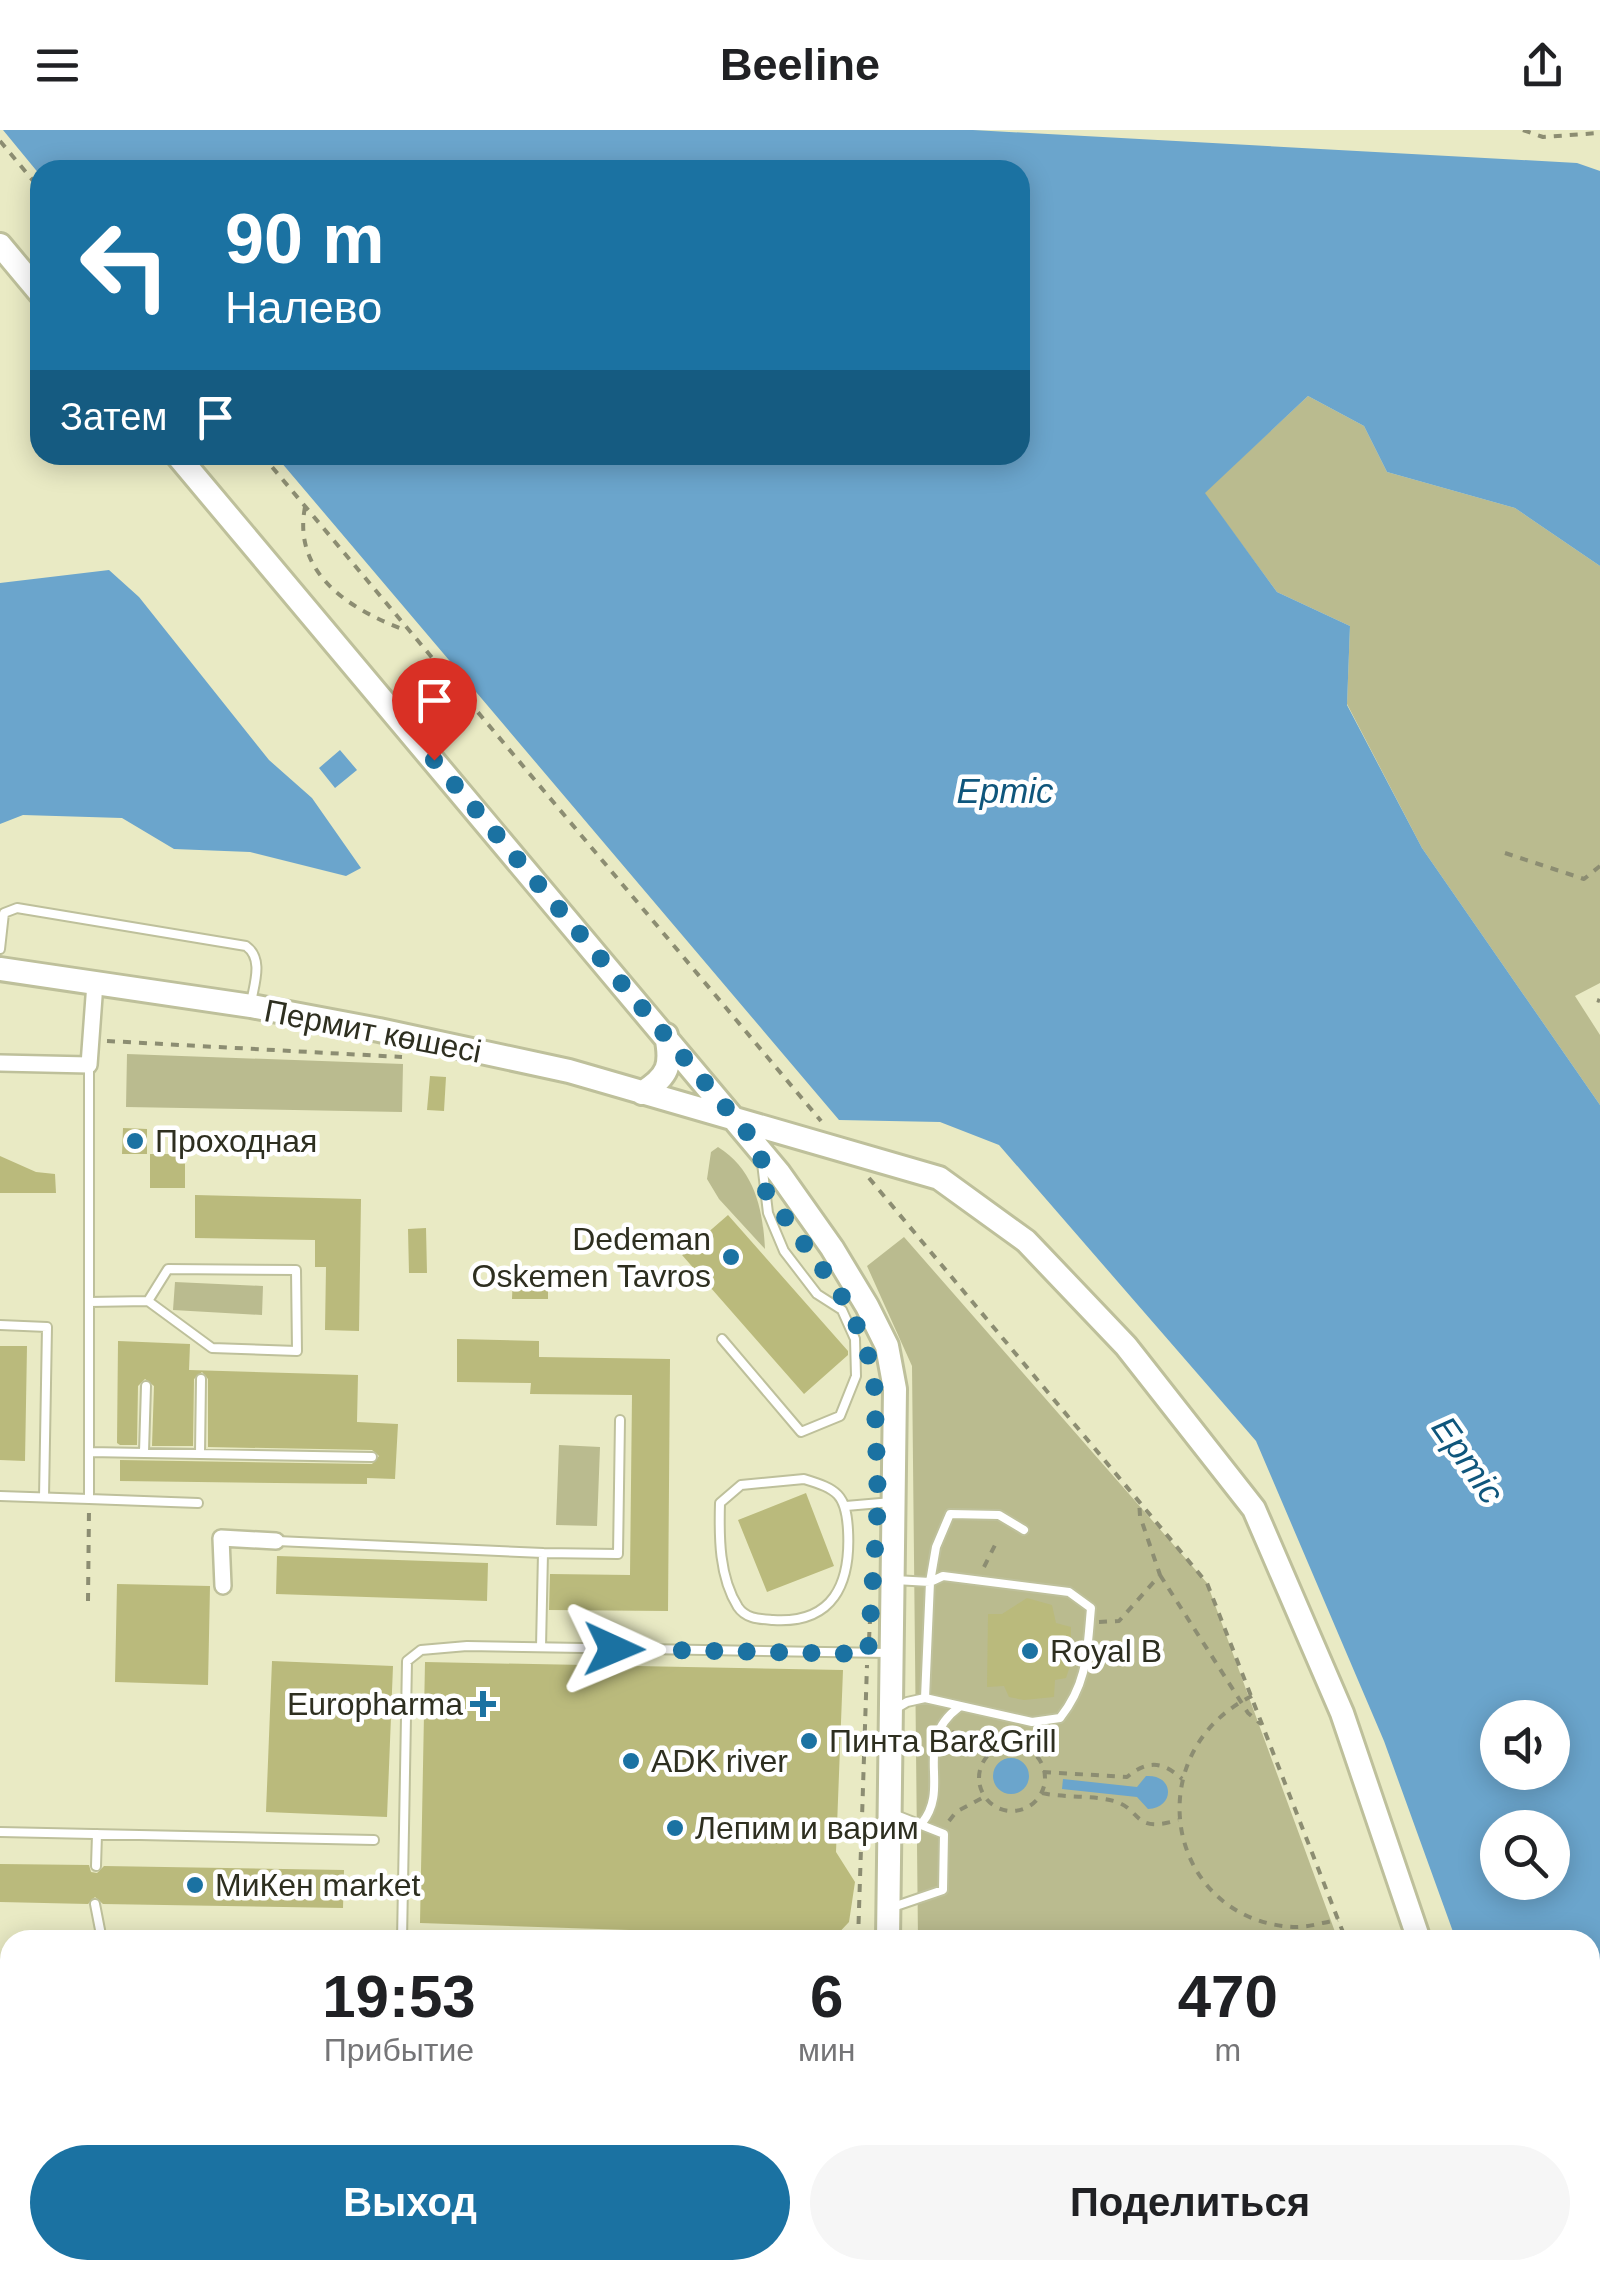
<!DOCTYPE html>
<html lang="ru">
<meta charset="utf-8">
<style>
:root{--surface:#fff;--page:#f6f6f6;--text:#202124;--muted:#757577;--accent:#1b72a2}
body{margin:0;font-family:Helvetica,sans-serif;background:var(--page);color:var(--text);height:100vh;display:flex;flex-direction:column;font-size:38px;white-space:nowrap}
*{box-sizing:border-box;margin:0}
p{font-size:32px;color:var(--muted)}
.icon{flex:none;width:55px;height:55px;fill:none;stroke:currentColor;stroke-width:2;stroke-linecap:round;stroke-linejoin:round}
.map{position:relative;flex:1;overflow:hidden}
.sheet{position:absolute;left:0px;top:1800px;width:1600px;height:350px;display:flex;flex-direction:column;background:var(--surface);border-radius:30px 30px 0 0;box-shadow:0 5px 25px #0003}
.sheet>*{flex:none}
.hud{position:absolute;left:30px;top:30px;width:1000px;height:305px;border-radius:30px;box-shadow:0 5px 25px #0003;background:#1b72a2;color:#fff;overflow:hidden}
.buttons{position:absolute;left:1480px;top:1570px;display:grid;gap:20px}
.buttons a{display:grid;place-items:center;width:90px;height:90px;border-radius:50%;background:var(--surface);box-shadow:0 5px 25px #0003;font-size:50px}
.pin{position:absolute;display:grid;place-items:center;width:85px;height:85px;color:#fff;margin:-102px -42px;border-radius:50% 50% 50% 0;rotate:-45deg;box-shadow:0 0 10px #0007}
.pin .icon{rotate:45deg}
.me{position:absolute;width:110px;margin:-55px;rotate:91deg;stroke-linejoin:round;filter:drop-shadow(0 0 8px #0008)}
.turn{display:flex;align-items:center;gap:35px;height:210px;padding:0 30px;font-size:45px}
.turn .icon{width:130px;height:130px;stroke-width:2.5}
.turn b{display:block;font-size:70px;line-height:85px}
.then{display:flex;align-items:center;height:95px;padding:0 30px;background:#0003;gap:20px;font-size:38px}
.eta{display:flex;justify-content:space-evenly;align-items:center;height:170px;text-align:center}
.eta b{font-size:60px;font-weight:700;line-height:70px}
.cta{display:flex;gap:20px;margin-top:auto;padding:20px 30px}
.cta a{flex:1;height:115px;border-radius:60px;background:var(--accent);color:#fff;font-size:40px;font-weight:700;line-height:115px;text-align:center}
.cta a+a{background:var(--page);color:var(--text)}
header{display:flex;justify-content:space-between;align-items:center;height:130px;padding:0 30px;background:var(--surface);font-size:45px;font-weight:700}
.map>svg:first-child{display:block}
.green{fill:#babb8f}
.water{fill:#6ba5cc;fill-rule:evenodd}
.pier{fill:#e9eac4}
.building{fill:#baba7c}
.lines{fill:none;stroke-linecap:round;stroke-linejoin:round}
.lane-casing{stroke:#bec09b;stroke-width:12}
.street-casing{stroke:#bec09b;stroke-width:20}
.secondary-casing{stroke:#bec09b;stroke-width:28}
.primary-casing{stroke:#bec09b;stroke-width:30}
.path{stroke:#8c8d72;stroke-width:4;stroke-dasharray:8 8;stroke-linecap:butt}
.lane{stroke:#fff;stroke-width:8}
.street{stroke:#fff;stroke-width:15}
.secondary{stroke:#fff;stroke-width:22}
.primary{stroke:#fff;stroke-width:25}
.route{stroke:#1b72a2;stroke-width:18;stroke-dasharray:0 32.4}
.poi-dot{fill:#1b72a2;stroke:#fff;stroke-width:4}
.labels{text-anchor:middle;stroke-width:9;stroke-linejoin:round;paint-order:stroke}
.street-label{font-size:32px;fill:#2e2f20;stroke:#fff}
.poi-label{font-size:32px;fill:#2e2f20;stroke:#fff;text-anchor:start}
.water-label{font-size:35px;font-style:italic;fill:#0f567c;stroke:#fff}
</style>
<header><svg class="icon" aria-label="menu" viewBox="0 0 24 24"><path d="M4 6h16M4 12h16M4 18h16"/></svg>Beeline<svg class="icon" aria-label="share" viewBox="0 0 24 24"><path d="M12 15V3M7 8l5-5 5 5M5 13v7h14v-7"/></svg></header>
<div class="map">
<svg width="1600" height="2150" viewBox="0 0 1600 2150">
<rect width="100%" height="100%" fill="#e9eac4"/>
<path class="green" d="M1308,266L1364,296L1387,342L1515,378L1600,436V853L1575,866L1600,905V975L1422,718L1347,574L1350,496L1277,462L1204,363Z
M127,924L403,934L402,982L126,977Z
M718,1017C755,1040 763,1080 765,1119L719,1069L707,1049L711,1022Z
M904,1107L1207,1453L1338,1810H918L912,1236L867,1136Z
M175,1152L263,1156L262,1185L173,1180Z
M559,1315L600,1317L597,1396L556,1395Z
M0,1858H10V1941L0,1936Z
M799,2140H1003L1005,2150H796Z
M1381,2140H1473L1477,2150H1386Z"/>
<path class="water" d="M3,0H973L1577,33L1600,41V436L1515,378L1387,342L1364,296L1308,266L1205,363L1277,462L1350,496L1347,575L1422,718L1600,975V2150H1563L1562,2140H1590V1810H1456L1384,1611L1256,1311L999,1015L940,992L839,990L275,325H1020V40H40V45ZM1498,1588H1552V1642H1498ZM1498,1698H1552V1752H1498Z
M109,440L139,467L269,630L312,668L361,738L346,746L250,722L174,719L122,688L23,685L0,694V453Z
M432,544L449,564L426,584L409,564Z
M340,620L357,640L335,658L319,638Z
M993 1646a18 18 0 1 1 36 0a18 18 0 1 1-36 0Z
M1146,1646C1174,1644 1176,1677 1148,1679L1137,1667L1062,1659L1063,1649L1137,1657Z"/>
<path class="pier" d="M1600,1882V2013L1590,2016V1885Z"/>
<path class="building" d="M430,946L446,947L444,981L427,980Z
M123,998L147,999V1024H122Z
M150,1024H177L181,1028L185,1034V1058H150Z
M0,1026L36,1042L55,1044L56,1063H0Z
M195,1065L361,1069L359,1201L325,1200L326,1137H315V1110L195,1108Z
M728,1085L848,1221V1225L804,1264L682,1125Z
M426,1098L427,1143H409L408,1099Z
M513,1143L548,1144V1169H512Z
M457,1209L539,1211V1227L670,1229L668,1481L549,1480L550,1444L630,1445L632,1265L530,1264L531,1253L457,1252Z
M118,1211L190,1214L189,1240L358,1245L357,1292L398,1294L395,1349L367,1348V1354L120,1351V1330L372,1334L379,1326L372,1320L208,1317V1249L202,1242L194,1249L193,1316H152L154,1256L145,1249L138,1256L137,1315H120L117,1313Z
M0,1216H27L25,1331L0,1330Z
M806,1363L834,1436L767,1462L738,1390Z
M277,1426L488,1433L487,1471L276,1464Z
M117,1454L210,1456L208,1555L115,1552Z
M1027,1468L1052,1475L1056,1493L1071,1497V1533L1066,1548L1055,1550L1054,1567L1024,1570L1009,1567L1004,1556L987,1557L988,1484H1002Z
M272,1531L393,1536L387,1687L266,1682Z
M425,1532L843,1540L836,1722L855,1752L849,1792L832,1810H764L750,1804L420,1793Z
M0,1734L89,1735L91,1742L97,1743L104,1736L344,1740L343,1778L103,1774L95,1767L88,1774L0,1772Z"/>
<g class="lines">
<defs>
<path id="lane" d="M0,819L4,783L17,778L246,816C264,829 254,854 251,873
M89,1172L148,1171L168,1139L296,1140L297,1221L212,1218L148,1171
M0,1195L47,1197L44,1367
M722,1209L801,1302L840,1286L856,1246L855,1209L842,1180L817,1164L784,1121L768,1083L762,1033
M89,1322L372,1327
M144,1322L146,1256
M200,1323L201,1249
M804,1349C837,1359 846,1364 848,1400C851,1454 833,1494 773,1490C760,1489 746,1489 738,1477C719,1447 719,1407 720,1373L741,1355Z
M0,1366L89,1369V935
M89,1369L198,1373
M846,1376L892,1372
M277,1411L543,1423
M943,1446L1069,1462L1091,1478C1087,1521 1088,1553 1060,1588L1032,1592L925,1568L930,1452Z
M895,1450L930,1452L936,1417L950,1384L999,1385L1024,1400
M541,1517L543,1423L618,1424L620,1290
M895,1579L907,1572L925,1568
M891,1683L944,1704L943,1760L893,1777
M922,1693C952,1656 911,1613 959,1577
M0,1702L374,1710
M96,1736L97,1704
M95,1774L102,1810
M402,1810L407,1531L421,1520L467,1516L888,1523
M0,1858H10
M183,2150V2140
M437,2150V2140"/>
<path id="street" d="M0,933L89,935L95,853
M223,1456L221,1408L276,1411
M0,2041H10
M700,2140L702,2150
M64,2150L65,2140"/>
<path id="secondary" d="M0,115L40,163
M177,325L779,1043L832,1118L867,1176L887,1216L895,1259L888,1810
M0,839L251,876L379,900L569,941L939,1048L1026,1111L1126,1216L1254,1379L1342,1583L1419,1810
M642,963C669,946 672,935 666,905
M1525,2150L1526,2140"/>
<path id="primary" d="M1590,1907L1600,1904
M1590,1964L1600,1960
M0,1965H10
M1035,2140L1036,2150
M765,2150L766,2140
M1107,2150L1124,2140"/>
</defs>
<use href="#lane" class="lane-casing"/>
<use href="#street" class="street-casing"/>
<use href="#secondary" class="secondary-casing"/>
<use href="#primary" class="primary-casing"/>
<path class="path" d="M1523,0L1543,7L1598,3
M0,11L40,59
M262,325L821,991
M305,377C292,444 351,480 405,500
M1505,723L1584,749L1600,736
M1597,870L1600,871
M107,911L402,927
M869,1048L1207,1453L1346,1810
M984,1437L997,1411
M1160,1445L1248,1583L1261,1594
M88,1471L89,1379
M1099,1492L1119,1491L1160,1445L1140,1386L1139,1370
M869,1510L870,1490
M1252,1566C1137,1622 1165,1789 1293,1797C1307,1798 1324,1792 1338,1790
M952,1602L979,1613L989,1625
M979 1648a33 33 0 1 1 66 0a33 33 0 1 1-66 0Z
M1043,1642L1127,1647C1147,1630 1163,1631 1182,1649
M1042,1663C1065,1668 1091,1665 1114,1671C1142,1679 1132,1704 1178,1690
M949,1691L956,1682L984,1667
M858,1810L867,1535
M0,1921H10
M1373,2140L1378,2150
M1474,2140L1478,2150"/>
<use href="#lane" class="lane"/>
<use href="#street" class="street"/>
<use href="#secondary" class="secondary"/>
<use href="#primary" class="primary"/>
</g>
<g class="lines">
<path class="route" d="M434,630L760,1018L765,1060L840,1163L858,1198L874,1242L878,1373L868,1524L614,1519"/>
</g>
<g class="poi-dot">
<circle cx="135" cy="1011" r="10"/>
<circle cx="731" cy="1127" r="10"/>
<circle cx="1030" cy="1521" r="10"/>
<path d="M478 1559h10v10h10v10h-10v10h-10v-10h-10v-10h10z"/>
<circle cx="809" cy="1611" r="10"/>
<circle cx="631" cy="1631" r="10"/>
<circle cx="675" cy="1698" r="10"/>
<circle cx="195" cy="1755" r="10"/>
</g>
<g class="labels">
<g class="street-label">
<text transform="translate(373 901) rotate(11)" y="11">Пермит көшесі</text>
</g>
<g class="poi-label">
<text x="155" y="1022">Проходная</text>
<text x="711" y="1120" text-anchor="end">Dedeman<tspan x="711" dy="37">Oskemen Tavros</tspan></text>
<text x="1050" y="1532">Royal B</text>
<text x="463" y="1585" text-anchor="end">Europharma</text>
<text x="829" y="1622">Пинта Bar&amp;Grill</text>
<text x="651" y="1642">ADK river</text>
<text x="695" y="1709">Лепим и варим</text>
<text x="215" y="1766">МиКен market</text>
</g>
<g class="water-label">
<text x="1005" y="673">Ертіс</text>
<text transform="translate(1468 1330) rotate(55)" y="12">Ертіс</text>
</g>
</g>
</svg>
<div class="buttons">
<a><svg class="icon" aria-label="sound" viewBox="0 0 24 24"><path d="M4 9h4l5-4v14l-5-4H4zM17 9q2 3 0 6"/></svg></a>
<a><svg class="icon" aria-label="search" viewBox="0 0 24 24"><circle cx="10" cy="10" r="6"/><path d="M15 15l6 6"/></svg></a>
</div>
<div class="pin" style="left:434px;top:630px;background:#d93025"><svg class="icon" aria-label="arrive" viewBox="0 0 24 24"><path d="M6 21V4h12l-3 4 3 4H6"/></svg></div>
<svg class="me" style="left:614px;top:1519px" viewBox="-20 -20 40 40"><path d="M0-17L14 15 0 8-14 15z" fill="#1b72a2" stroke="#fff" stroke-width="4"/></svg>
<div class="hud">
<div class="turn"><svg class="icon" aria-label="left" viewBox="0 0 24 24"><path d="M17 20v-9H6M10 6l-5 5 5 5"/></svg><div><b>90 m</b>Налево</div></div>
<div class="then">Затем<svg class="icon" aria-label="arrive" viewBox="0 0 24 24"><path d="M6 21V4h12l-3 4 3 4H6"/></svg></div>
</div>
<section class="sheet">
<div class="eta">
<div><b>19:53</b><p>Прибытие</p></div>
<div><b>6</b><p>мин</p></div>
<div><b>470</b><p>m</p></div>
</div>
<div class="cta"><a>Выход</a><a>Поделиться</a></div>
</section>
</div>
